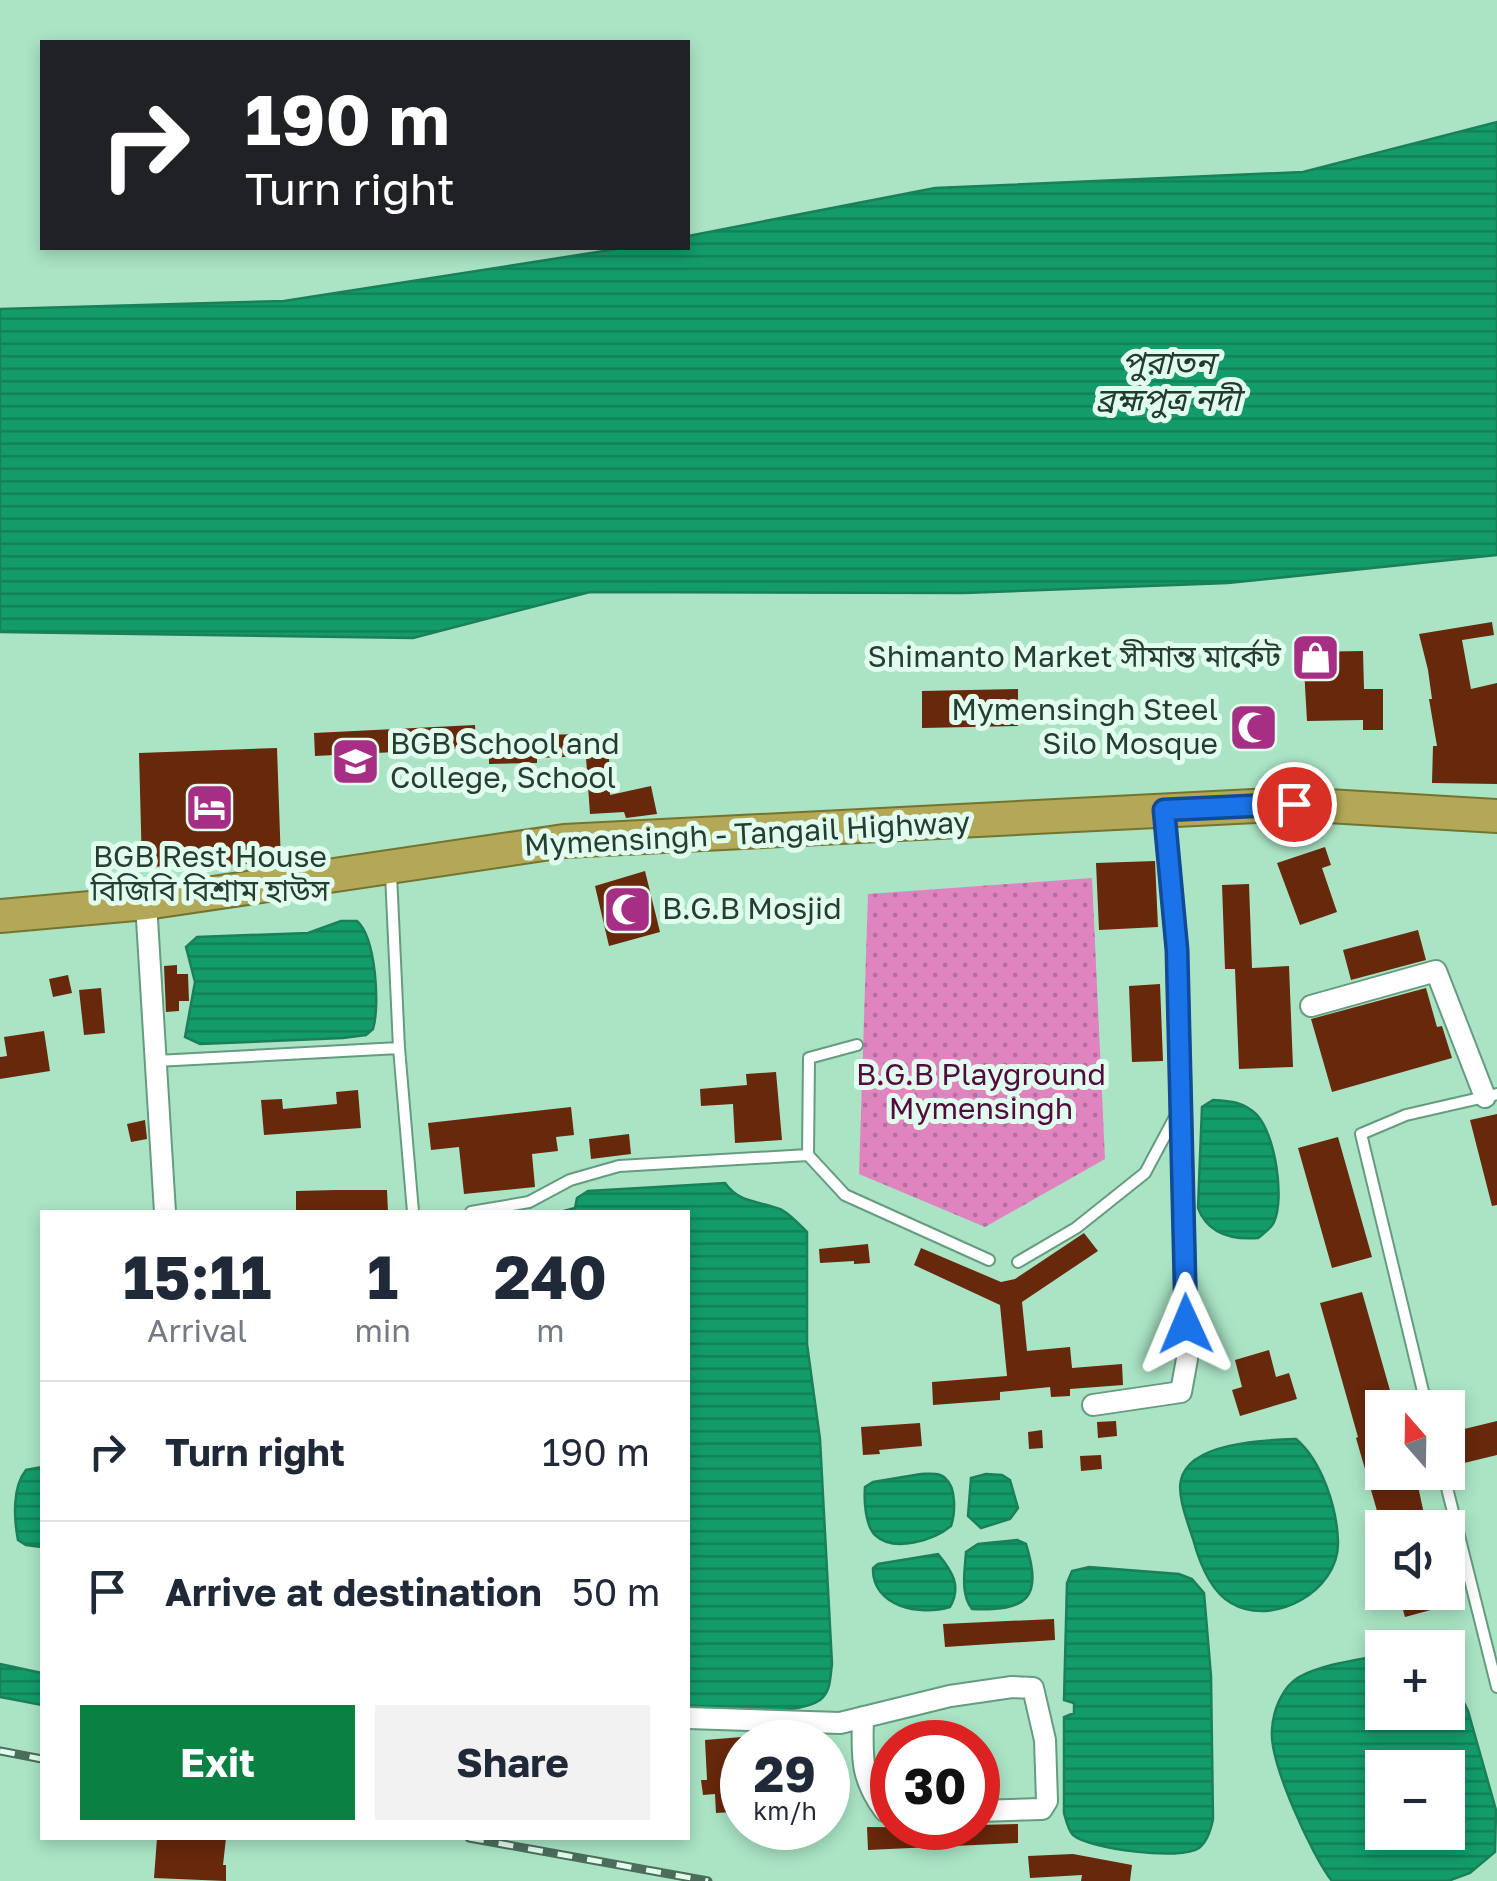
<!DOCTYPE html>
<meta charset="utf-8">
<style>
:root{--surface:#fff;--page:#f2f2f3;--text:#1f2937;--muted:#747a83;--line:#e0e1e3;--accent:#0b8043}
body{margin:0;font-family:"Golos Text","Noto Sans Bengali",sans-serif;background:var(--page);color:var(--text);height:100vh;display:flex;flex-direction:column;font-size:38px;white-space:nowrap}
*{box-sizing:border-box;margin:0}
p{font-size:32px;color:var(--muted)}
.icon{flex:none;width:55px;height:55px;fill:none;stroke:currentColor;stroke-width:2;stroke-linecap:round;stroke-linejoin:round}
.map{position:relative;flex:1;overflow:hidden}
.drawer{position:absolute;left:40px;top:1210px;width:650px;height:630px;display:flex;flex-direction:column;background:var(--surface);border-radius:0px;box-shadow:0 5px 15px #0003}
.drawer>*{flex:none}
.banner{position:absolute;left:40px;top:40px;width:650px;height:210px;border-radius:0px;box-shadow:0 5px 15px #0003;background:#202124;color:#fff;overflow:hidden}
.needle{width:65px;rotate:340deg}
.controls{position:absolute;left:1365px;top:1390px;display:grid;gap:20px}
.controls a{display:grid;place-items:center;width:100px;height:100px;border-radius:0px;background:var(--surface);box-shadow:0 5px 15px #0003;font-size:50px}
.speed{position:absolute;left:720px;top:1720px;display:flex;gap:20px;font-size:50px;font-weight:700;text-align:center}
.speed>*{display:grid;place-content:center;width:130px;height:130px;border-radius:50%;background:var(--surface);box-shadow:0 5px 15px #0003;line-height:1}
.speed small{font-size:25px;font-weight:400}
.speed .limit{border:15px solid #d22;background:#fff;color:#111}
.pin{position:absolute;display:grid;place-items:center;width:85px;height:85px;color:#fff;margin:-42px;border:5px solid #fff;border-radius:50%;box-shadow:0 2px 10px #0007}
.me{position:absolute;width:110px;margin:-55px;rotate:359deg;stroke-linejoin:round;filter:drop-shadow(0 0 8px #0008)}
.turn{display:flex;align-items:center;gap:35px;height:210px;padding:0 40px;font-size:45px}
.turn .icon{width:130px;height:130px;stroke-width:2.5}
.turn b{display:block;font-size:70px;line-height:85px}
.eta{display:flex;justify-content:space-evenly;align-items:center;height:170px;text-align:center}
.eta b{font-size:60px;font-weight:700;line-height:70px}
.primary-button{display:flex;gap:20px;margin-top:auto;padding:20px 40px}
.primary-button a{flex:1;height:115px;border-radius:0px;background:var(--accent);color:#fff;font-size:40px;font-weight:700;line-height:115px;text-align:center}
.primary-button a+a{background:var(--page);color:var(--text)}
ul{padding:0;list-style:none}
li{display:flex;align-items:center;gap:30px;height:140px;padding:0 40px;border-top:2px solid var(--line)}
li div{flex:1}
li b{display:block;font-size:38px}
li em{font-style:normal}
.map>svg:first-child{display:block}
.park{fill:url(#park-dots)}
.water{fill:url(#water-rules);stroke:#198059;stroke-width:2.5;fill-rule:evenodd}
.building{fill:#67280c}
.lines{fill:none;stroke-linecap:round;stroke-linejoin:round}
.service-casing{stroke:#659c80;stroke-width:14}
.minor-casing{stroke:#659c80;stroke-width:24}
.trunk-casing{stroke:#75742e;stroke-width:36}
.service{stroke:#fff;stroke-width:10}
.minor{stroke:#fff;stroke-width:20}
.trunk{stroke:#b2a857;stroke-width:32}
.rail-casing{stroke:#4c6d5b;stroke-width:9}
.rail{stroke:#e1fded;stroke-width:5;stroke-dasharray:15;stroke-linecap:butt}
.route-casing{stroke:#114b97;stroke-width:25}
.route{stroke:#1a73e8;stroke-width:18}
.labels{text-anchor:middle;stroke-width:10;stroke-linejoin:round;paint-order:stroke}
.poi-label{font-size:30px;fill:#263d31;stroke:#e1fded;text-anchor:end}
.street-label{font-size:30px;fill:#263d31;stroke:#e1fded}
.park-label{font-size:30px;fill:#520a3f;stroke:#e1fded}
.water-label{font-size:32px;font-style:italic;fill:#213b2e;stroke:#e1fded}
</style>
<div class="map">
<svg width="1497" height="1881" viewBox="0 0 1497 1881">
<defs>
<pattern id="park-dots" width="8" height="8" patternUnits="userSpaceOnUse" patternTransform="scale(2.5)"><rect width="8" height="8" fill="#e084c0"/><path d="M2 2h.1M6 6h.1" fill="none" stroke="#b56d9d" stroke-width="1.8" stroke-linecap="round"/></pattern>
<pattern id="water-rules" width="6" height="5" patternUnits="userSpaceOnUse" patternTransform="scale(2.5)"><rect width="6" height="5" fill="#139c6a"/><path d="M0 2.5h6" fill="none" stroke="#118058"/></pattern>
</defs>
<rect width="100%" height="100%" fill="#aae4c5"/>
<path class="park" d="M1092,878L1105,1159L985,1227L859,1174L868,894Z"/>
<path class="water" d="M1497,122V555L1228,583L964,593L590,592L413,638L0,632V309L284,301L623,248H688V236L935,188L1303,172Z
M341,921H357C376,938 380,1006 373,1029L366,1035L343,1038L200,1044L185,1037L195,982L186,947L197,937L308,933Z
M1213,1100C1231,1101 1244,1102 1257,1115C1275,1134 1285,1198 1274,1222C1271,1229 1264,1233 1258,1238C1232,1240 1208,1234 1198,1208L1202,1107Z
M725,1183C741,1205 760,1200 782,1210C791,1215 800,1225 807,1232V1344L820,1439L832,1664C830,1677 831,1692 820,1700C793,1718 719,1709 688,1705V1212H560L575,1208L577,1198L588,1191Z
M1296,1439C1322,1461 1337,1508 1338,1542C1339,1591 1273,1628 1231,1603C1210,1591 1199,1561 1193,1539C1188,1523 1177,1496 1181,1480C1189,1442 1266,1440 1296,1439Z
M42,1467V1547L26,1545L18,1540C14,1519 12,1487 26,1470Z
M921,1474C928,1474 939,1472 945,1478C957,1488 955,1514 951,1526C934,1540 894,1553 875,1535C865,1525 864,1500 865,1487L873,1482Z
M986,1474L1002,1475L1010,1480L1018,1508L1010,1519L981,1528L968,1516L971,1478Z
M1017,1540L1026,1544C1043,1599 1027,1611 972,1609C960,1594 965,1570 966,1552L978,1544Z
M938,1554C952,1571 962,1586 950,1607C920,1616 872,1607 873,1568L878,1564Z
M1089,1567L1179,1574L1192,1579L1204,1593L1211,1676L1213,1819C1211,1829 1208,1841 1199,1848C1181,1861 1089,1849 1073,1835C1068,1830 1066,1820 1064,1813V1717L1074,1713V1703L1064,1700L1067,1583L1072,1571Z
M1382,1655V1712H1448V1669L1468,1711L1496,1810L1495,1852L1470,1873L1448,1881H1332C1312,1856 1269,1762 1272,1730C1273,1711 1282,1687 1299,1677C1323,1664 1357,1660 1382,1655ZM1382,1768H1448V1832H1382Z
M0,1664L42,1673V1705L0,1697Z"/>
<path class="building" d="M1492,622L1494,635L1462,640L1471,689L1497,683V784L1432,783L1433,746H1437L1429,699H1432L1428,670L1419,634Z
M1363,651L1364,689H1383V730H1363V720L1307,721L1303,652Z
M1018,689V726L922,728V691Z
M475,725L476,748L315,756L314,733Z
M585,734L586,756L537,758V763L489,764V742L538,740V735Z
M277,748L281,863L142,867L139,753Z
M586,757H609L610,795L651,786L657,814L626,818L624,812L590,814Z
M1325,847L1331,865L1322,868L1337,912L1300,925L1277,863Z
M1155,861L1158,927L1099,930L1096,863Z
M645,871L660,932L609,946L595,886Z
M1249,884L1252,968L1289,966L1293,1067L1239,1069L1235,969H1225L1222,885Z
M1418,930L1426,960L1351,980L1343,950Z
M177,965V974H188L189,1001H179V1011L166,1012L164,966Z
M68,975L72,993L53,997L49,979Z
M1160,984L1163,1061L1132,1062L1129,986Z
M101,988L105,1033L84,1035L79,990Z
M1426,988L1437,1027L1442,1026L1452,1058L1332,1092L1311,1019Z
M44,1031L50,1071L0,1079V1057L7,1056L4,1037Z
M776,1072L782,1140L735,1143L733,1104L701,1106L700,1089L747,1085L746,1074Z
M358,1090L361,1128L264,1135L261,1100L282,1099L283,1109L337,1104L336,1092Z
M571,1107L574,1135L556,1137L558,1151L532,1154L535,1187L464,1194L459,1147L431,1150L428,1123Z
M1497,1114V1205L1492,1206L1470,1120Z
M145,1120L147,1139L131,1142L127,1124Z
M629,1134L631,1154L591,1159L589,1139Z
M1338,1137L1372,1257L1332,1268L1298,1148Z
M336,1190H387L388,1212H296V1191Z
M1084,1233L1098,1251L1022,1302L1027,1351L1070,1347L1072,1368L1122,1364L1123,1385L1070,1389V1396L1051,1397L1050,1387L1000,1392V1400L933,1405L932,1382L1007,1376L1000,1305L914,1265L921,1248L1001,1282L1015,1279Z
M868,1244L870,1263L854,1264V1261L820,1263L819,1249Z
M1362,1292L1395,1408H1382V1472H1415L1427,1528H1382L1356,1438L1358,1437L1320,1303Z
M1269,1350L1276,1377L1289,1373L1297,1399L1240,1416L1232,1390L1242,1387L1235,1360Z
M1116,1421L1117,1436L1098,1438L1097,1422Z
M1497,1421V1455L1460,1464L1452,1432Z
M920,1423L922,1446L879,1450L880,1454L863,1455L861,1427Z
M1042,1430L1043,1448L1029,1449L1028,1432Z
M1101,1455L1102,1469L1081,1471L1080,1456Z
M1398,1592H1446L1449,1605L1405,1617Z
M1054,1619L1055,1640L945,1647L943,1624Z
M742,1737V1791L731,1792L732,1812L716,1813L715,1794L703,1795L701,1780H707L705,1740Z
M1018,1824V1843L868,1850L867,1827L978,1828V1825Z
M157,1838H226L223,1865H226V1881L154,1878Z
M1073,1854L1132,1865L1130,1881H1081L1082,1875L1030,1878L1028,1856Z"/>
<g class="lines">
<defs>
<path id="service" d="M391,874L399,1048
M156,1061L399,1048L413,1212
M808,1155L809,1058L857,1045
M471,1212L529,1202L570,1180L619,1166L808,1155L845,1195L989,1260
M1018,1262L1076,1228L1145,1173L1176,1115
M1427,1408L1361,1134L1406,1115L1497,1094
M1443,1472L1497,1687"/>
<path id="minor" d="M146,903L165,1212
M1311,1006L1436,971L1485,1097
M1093,1405L1181,1392L1187,1359L1177,950L1164,811
M863,1717C862,1756 860,1778 885,1811L892,1813
M688,1718L840,1723L950,1696L1012,1687L1033,1688L1045,1740L1047,1801L1042,1809L978,1811"/>
<path id="trunk" d="M0,916L146,903L564,841L1294,804L1497,816"/>
</defs>
<use href="#service" class="service-casing"/>
<use href="#minor" class="minor-casing"/>
<use href="#trunk" class="trunk-casing"/>
<use href="#service" class="service"/>
<use href="#minor" class="minor"/>
<use href="#trunk" class="trunk"/>
<defs>
<path id="rail" d="M0,1751L42,1759
M469,1838L708,1881"/>
</defs>
<use href="#rail" class="rail-casing"/>
<use href="#rail" class="rail"/>
</g>
<g class="lines">
<defs>
<path id="route" d="M1186,1324L1177,950L1164,810L1294,804"/>
</defs>
<use href="#route" class="route-casing"/>
<use href="#route" class="route"/>
</g>
<defs>
<symbol id="shop-square" viewBox="-11 -11 22 22"><rect x="-9" y="-9" width="18" height="18" rx="4" fill="#a62e85" stroke="#e1fded"/><path d="M-5-2.5h2.3a2.7 3.5 0 0 1 5.4 0H5L5.5 6h-11ZM-1.5-2.5h3a1.5 2.3 0 0 0-3 0Z" fill="#fff"/></symbol>
<symbol id="mosque-square" viewBox="-11 -11 22 22"><rect x="-9" y="-9" width="18" height="18" rx="4" fill="#a62e85" stroke="#e1fded"/><path d="M3.5-4.9A6 6 0 1 0 3.5 4.9A5 5 0 1 1 3.5-4.9Z" fill="#fff"/></symbol>
<symbol id="school-square" viewBox="-11 -11 22 22"><rect x="-9" y="-9" width="18" height="18" rx="4" fill="#a62e85" stroke="#e1fded"/><path d="M0-5L7-2L0 1L-7-2ZM-4 1L0 2.5L4 1V4Q0 6-4 4Z" fill="#fff"/></symbol>
<symbol id="hotel-square" viewBox="-11 -11 22 22"><rect x="-9" y="-9" width="18" height="18" rx="4" fill="#a62e85" stroke="#e1fded"/><path d="M-6-4.5h1.5V1H6V5H4.5V3h-9V5H-6ZM-4 0a1.8 1.8 0 1 1 3.6 0ZM.5 0V-2.5h3Q6-2.5 6 0Z" fill="#fff"/></symbol>
</defs>
<g fill-rule="evenodd">
<use href="#shop-square" x="1288" y="630" width="55" height="55"/>
<use href="#mosque-square" x="1226" y="700" width="55" height="55"/>
<use href="#school-square" x="328" y="734" width="55" height="55"/>
<use href="#hotel-square" x="182" y="780" width="55" height="55"/>
<use href="#mosque-square" x="600" y="882" width="55" height="55"/>
</g>
<g class="labels">
<g class="poi-label">
<text x="1281" y="667">Shimanto Market সীমান্ত মার্কেট</text>
<text x="1218" y="720">Mymensingh Steel<tspan x="1218" dy="34">Silo Mosque</tspan></text>
<text x="390" y="754" text-anchor="start">BGB School and<tspan x="390" dy="34">College, School</tspan></text>
<text x="210" y="867" text-anchor="middle">BGB Rest House<tspan x="210" dy="34">বিজিবি বিশ্রাম হাউস</tspan></text>
<text x="662" y="919" text-anchor="start">B.G.B Mosjid</text>
</g>
<g class="street-label">
<text transform="translate(747 834) rotate(-3)" y="10">Mymensingh - Tangail Highway</text>
</g>
<g class="park-label">
<text x="981" y="1085">B.G.B Playground<tspan x="981" dy="34">Mymensingh</tspan></text>
</g>
<g class="water-label">
<text x="1168" y="374">পুরাতন<tspan x="1168" dy="37">ব্রহ্মপুত্র নদী</tspan></text>
</g>
</g>
</svg>
<div class="controls">
<a><svg class="needle" viewBox="-14 -14 28 28"><path d="M0-13l5 13h-10z" fill="#e53935"/><path d="M0 13l5-13h-10z" fill="#747a83"/></svg></a>
<a><svg class="icon" aria-label="sound" viewBox="0 0 24 24"><path d="M4 9h4l5-4v14l-5-4H4zM17 9q2 3 0 6"/></svg></a>
<a>+</a>
<a>−</a>
</div>
<div class="speed"><div>29<small>km/h</small></div><div class="limit">30</div></div>
<div class="pin" style="left:1294px;top:804px;background:#d93025"><svg class="icon" aria-label="arrive" viewBox="0 0 24 24"><path d="M6 21V4h12l-3 4 3 4H6"/></svg></div>
<svg class="me" style="left:1186px;top:1324px" viewBox="-20 -20 40 40"><path d="M0-17L14 15 0 8-14 15z" fill="#1a73e8" stroke="#fff" stroke-width="4"/></svg>
<div class="banner">
<div class="turn"><svg class="icon" aria-label="right" viewBox="0 0 24 24"><path d="M7 20v-9h11M14 6l5 5-5 5"/></svg><div><b>190 m</b>Turn right</div></div>
</div>
<section class="drawer">
<div class="eta">
<div><b>15:11</b><p>Arrival</p></div>
<div><b>1</b><p>min</p></div>
<div><b>240</b><p>m</p></div>
</div>
<ul>
<li><svg class="icon" aria-label="right" viewBox="0 0 24 24"><path d="M7 20v-9h11M14 6l5 5-5 5"/></svg><div><b>Turn right</b></div><em>190 m</em></li>
<li><svg class="icon" aria-label="arrive" viewBox="0 0 24 24"><path d="M6 21V4h12l-3 4 3 4H6"/></svg><div><b>Arrive at destination</b></div><em>50 m</em></li>
</ul>
<div class="primary-button"><a>Exit</a><a>Share</a></div>
</section>
</div>
